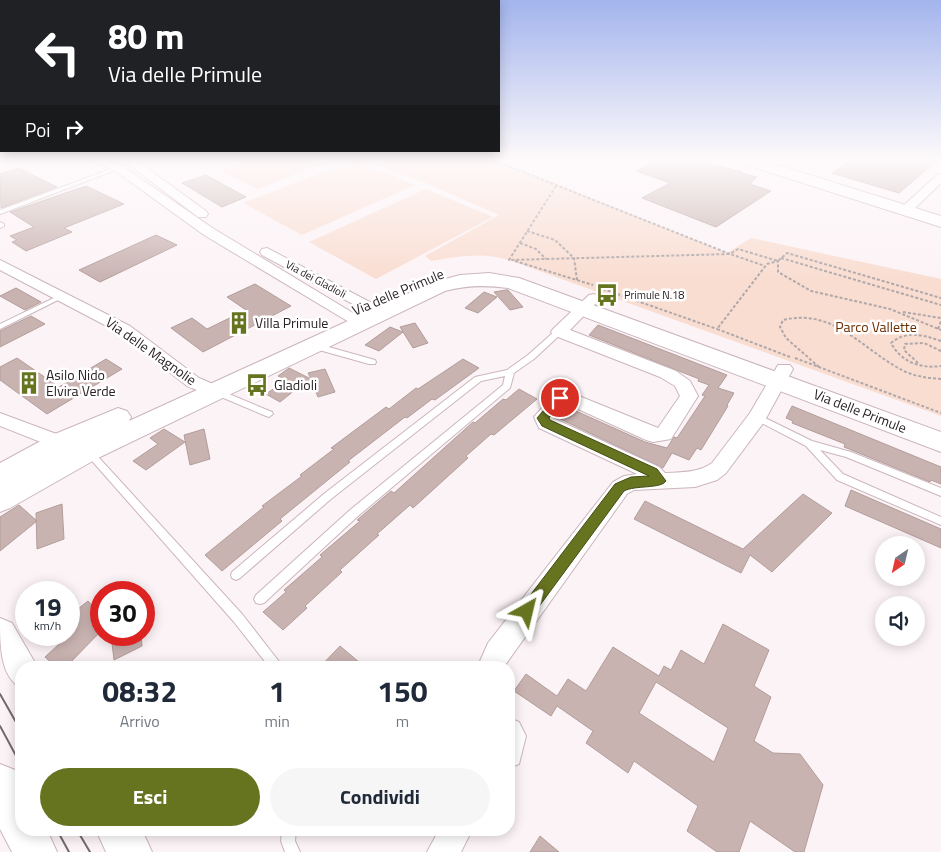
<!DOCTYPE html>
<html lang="it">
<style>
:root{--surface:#fff;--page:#f6f6f7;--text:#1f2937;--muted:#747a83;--accent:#67741f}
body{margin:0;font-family:"Titillium Web",sans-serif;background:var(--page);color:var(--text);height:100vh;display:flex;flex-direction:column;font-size:19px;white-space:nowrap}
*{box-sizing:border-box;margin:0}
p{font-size:16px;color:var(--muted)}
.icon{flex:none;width:28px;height:28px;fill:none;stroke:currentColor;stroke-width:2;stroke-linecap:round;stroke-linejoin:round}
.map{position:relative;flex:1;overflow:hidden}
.sheet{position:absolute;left:15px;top:661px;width:500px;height:175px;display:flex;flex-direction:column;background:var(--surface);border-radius:20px;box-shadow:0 2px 12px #0003}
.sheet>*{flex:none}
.top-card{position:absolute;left:0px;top:0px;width:500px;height:152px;box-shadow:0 2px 12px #0003;background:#202124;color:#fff;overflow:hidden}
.needle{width:32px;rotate:214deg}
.buttons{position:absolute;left:875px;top:536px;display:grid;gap:10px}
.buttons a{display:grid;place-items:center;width:50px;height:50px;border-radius:50%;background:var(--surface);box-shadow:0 2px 12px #0003;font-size:25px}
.speed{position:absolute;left:15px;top:581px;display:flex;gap:10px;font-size:25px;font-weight:700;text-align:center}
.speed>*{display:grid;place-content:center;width:65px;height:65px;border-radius:50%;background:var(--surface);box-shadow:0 2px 12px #0003;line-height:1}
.speed small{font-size:12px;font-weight:400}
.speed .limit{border:8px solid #d22;background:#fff;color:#111}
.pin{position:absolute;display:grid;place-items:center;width:42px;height:42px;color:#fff;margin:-21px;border:2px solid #fff;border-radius:50%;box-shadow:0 1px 5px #0007}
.me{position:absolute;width:55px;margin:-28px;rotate:37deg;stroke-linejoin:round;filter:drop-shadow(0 0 4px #0008)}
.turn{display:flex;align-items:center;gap:18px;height:105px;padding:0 25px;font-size:22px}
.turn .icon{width:65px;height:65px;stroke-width:2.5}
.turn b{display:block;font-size:35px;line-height:42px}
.then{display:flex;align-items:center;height:48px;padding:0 25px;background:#0003;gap:10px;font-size:19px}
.eta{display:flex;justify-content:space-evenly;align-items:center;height:85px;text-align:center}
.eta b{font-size:30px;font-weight:700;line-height:35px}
.action{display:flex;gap:10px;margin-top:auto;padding:10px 25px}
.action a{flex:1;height:58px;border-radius:30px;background:var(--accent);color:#fff;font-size:20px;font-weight:700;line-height:58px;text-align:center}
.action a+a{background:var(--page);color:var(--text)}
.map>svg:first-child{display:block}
.green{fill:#f9ddd1}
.building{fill:#c9b3b1;stroke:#b29d9b;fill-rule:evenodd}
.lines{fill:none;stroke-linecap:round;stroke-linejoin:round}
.lane-casing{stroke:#cbb6bc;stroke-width:2}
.street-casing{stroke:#cbb6bc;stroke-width:2}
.secondary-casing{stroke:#cbb6bc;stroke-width:2}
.path{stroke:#afa7a9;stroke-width:2;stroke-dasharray:3 2;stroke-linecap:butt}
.lane{fill:#fff;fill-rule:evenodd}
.street{fill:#fff;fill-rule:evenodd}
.secondary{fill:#fff;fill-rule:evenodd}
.tram{stroke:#726a6c;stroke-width:2}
.route{fill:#67741f;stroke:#434b14}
.labels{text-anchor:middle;stroke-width:5;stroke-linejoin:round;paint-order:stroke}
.far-street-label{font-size:11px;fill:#2a2224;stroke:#fff}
.far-poi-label{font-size:11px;fill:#2a2224;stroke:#fff;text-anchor:start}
.street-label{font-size:14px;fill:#2a2224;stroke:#fff}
.poi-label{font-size:14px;fill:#2a2224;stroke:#fff;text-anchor:start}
.park-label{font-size:14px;fill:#6c2c01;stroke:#fff}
</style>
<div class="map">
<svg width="941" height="852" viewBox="0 0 941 852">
<rect width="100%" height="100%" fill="#fcf3f6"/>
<path class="green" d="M250,159H335L257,189L219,170Z
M361,159H496L727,253L751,238L941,279V416L509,260C483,252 457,256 431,261L425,256L499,215L428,184Z
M355,160L415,185L302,235L243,203Z
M426,189L493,217L376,279L309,242Z"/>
<path class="building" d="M660,159H693L742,172L741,173L757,177L750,184L771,191L716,227L642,198L670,183L636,171Z
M852,159H939L899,193L832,173Z
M19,168L57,187L1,208L0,174Z
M206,175L246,197L222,207L182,183Z
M86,186L124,204L64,228L72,232L26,251L12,242L17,240L10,236L34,227L10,212Z
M156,235L177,245L100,282L79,270Z
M255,284L291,306L203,352L171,328L192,318L207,329L246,310L227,297Z
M16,288L41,302L25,310L0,296Z
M506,290H508L523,307L510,310L494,292Z
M484,292L497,297L478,313L465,308Z
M31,316L45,324L0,347V331Z
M415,323L428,343L413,348L400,327Z
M598,325L727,375L718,388L734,393L727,405L728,406L701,450L697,448L689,460L672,453L663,468L556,417L567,407L645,442L667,448L674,437L677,438L705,396L702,395L709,385L698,381L699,379L589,335Z
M390,327L403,332L379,351L365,345Z
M17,358L59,387L106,359L122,369L47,414L0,380V367Z
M463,359L479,368L435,400L432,399L407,418L405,417L348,461L350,462L280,519L282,521L222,571L205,555L264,507L262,506L302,476L300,475L334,449L331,448L386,407L389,409L416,388L418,389Z
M289,368L311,379L308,373L325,369L335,392L318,397L312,383L300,386L280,402L266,394L286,380L278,376Z
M519,389L537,399L494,435L491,434L466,456L468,458L413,508L410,505L377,534L379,535L340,570L342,572L305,606L307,608L283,630L263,612L286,592L284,590L322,557L320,555L360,521L357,520L391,491L394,493L473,422L475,423L503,399L506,400Z
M792,406L941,467V484L931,480L930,482L844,447L845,444L792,423L793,421L786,418Z
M164,429L185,442L146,470L133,461L158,444L150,438Z
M204,429L210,459L190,465L184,435Z
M851,490L941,529V548L845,506Z
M803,494L832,513L772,572L750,555L741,573L634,519L645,501L743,549Z
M62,504L64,539L37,549L36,513Z
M19,505L37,521L0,551V517Z
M88,601L101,615V631L65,668H57L45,657L69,635V616Z
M723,624L769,650L754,686L771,697L754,741L773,753L800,754L823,785L804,852H795L750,821L739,852H717L687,831L698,806L634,761L628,773L586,743L593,731L557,706L551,716L514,691L526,674L557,696L568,679L586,691L613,647L659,676L664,666L671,670L681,650L704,664ZM656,682L728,728L714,762L639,713Z
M111,635H141L142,646L114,660Z
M340,646L366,668H319Z
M540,836L559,852H530Z"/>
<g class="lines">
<defs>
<path id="lane" d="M116,167L121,168L0,214V210Z
M0,222L4,224V226L0,228Z
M62,294L64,295V297L0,329V324Z
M556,330H559L563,332L534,359L514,373L510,388L358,516L264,603L260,604L256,603L254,599L256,595L350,510L503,385L505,376L481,381L331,499L240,578L236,580L232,578L231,575L232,572L325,493L475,377L507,370L528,355Z
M312,344H318L375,360L376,362L375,364H369L312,348L311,346Z
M217,389L272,412L273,414L269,417L266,416L214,394L213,392Z
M757,414L812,441L851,452L941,488V496L846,457L820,450L843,474L941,517V525L837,480L806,446L754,419L753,417L754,415Z
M88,448L91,449L242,614L284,668H270L234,622L85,453L83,451L85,449Z
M282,830H296L295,841L300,852H285L281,841Z"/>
<path id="street" d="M88,159H104L122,166L214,229L368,322L360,327L354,325L204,235L114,170Z
M128,160H136L206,211L208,214L206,217H198L128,164Z
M941,174V183L909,214H901L899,211L901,208L937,175Z
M267,248L385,310L388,313L385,316H375L262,255L260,252L262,249Z
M0,260L130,326L199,378L220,387L223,391L220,395L214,397L187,386L118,332L0,270Z
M594,294L601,298L570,330L676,371L690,381L698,396L671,439L653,442L646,440L567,404L553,418L659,467L665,473C682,472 698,473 712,463L750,413L778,365H790L793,369L764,422L726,473L717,480L695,487L634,490L627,494L503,668H477L488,643L613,482L624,476L637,474L539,428L534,417L554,394L569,392L658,428L680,396L675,386L660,377L553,335L551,332L553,329L589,295Z
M0,413L78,442L81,447L78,452L71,454L0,426Z
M509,718L519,722L526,736L519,764L509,768Z
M439,830H472L461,852H427Z"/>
<path id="secondary" d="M735,159H759L941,216V227L737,162Z
M489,273L519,278L941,432V452L508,288C486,285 467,285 445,291L98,458L10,508L0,512V463L50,436L118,408L127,411L131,417L129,421L431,283L460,275Z
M0,618L12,623L38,668H21V688C0,676 0,646 0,618Z
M0,764L15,770L21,783V830H47L57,852H12L0,829Z
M96,830H142L152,852H106Z"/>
</defs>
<use href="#lane" class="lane-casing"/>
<use href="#street" class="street-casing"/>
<use href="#secondary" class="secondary-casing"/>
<path class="path" d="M490,159L730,254L738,249L778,261L787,253L941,298
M556,186L509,260L730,254L765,266
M527,231L555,240L574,258L577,280
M520,243L536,249L546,259
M781,258L941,305
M515,261L593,285
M603,289L717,329
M903,312L941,318
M938,329L941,321
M941,341C924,335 906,330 891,343C901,362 921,369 941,366
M790,357L717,329L767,264L778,261V272L811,291L890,309L941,330
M795,358L941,413
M918,363L904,350L905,344L924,343L941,351
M819,367L786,338L780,327L783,320C833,308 860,347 900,369C912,376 927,378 941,379"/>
<use href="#lane" class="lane"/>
<use href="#street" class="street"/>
<use href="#secondary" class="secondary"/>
<path class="tram" d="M0,694L21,731
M0,726L21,765
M57,830L69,852
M77,830L90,852"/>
</g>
<linearGradient id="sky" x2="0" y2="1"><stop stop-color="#a3b4ed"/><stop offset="0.57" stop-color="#fefafb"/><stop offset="1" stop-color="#fefafb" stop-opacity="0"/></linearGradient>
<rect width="941" height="279" fill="url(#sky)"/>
<path class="route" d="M560,394L565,398L549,418L550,420L657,469L666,481C661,489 635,485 624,491L532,616L527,618L522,616L520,611L522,606L615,484L631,477L649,476L542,426L537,418L556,396Z"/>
<defs>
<symbol id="bus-bare" viewBox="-9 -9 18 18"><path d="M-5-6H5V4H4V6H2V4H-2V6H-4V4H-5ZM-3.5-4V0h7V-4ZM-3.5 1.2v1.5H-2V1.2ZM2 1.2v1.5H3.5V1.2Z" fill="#67741f" stroke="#fff" stroke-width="2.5" paint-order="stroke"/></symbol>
<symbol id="building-bare" viewBox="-9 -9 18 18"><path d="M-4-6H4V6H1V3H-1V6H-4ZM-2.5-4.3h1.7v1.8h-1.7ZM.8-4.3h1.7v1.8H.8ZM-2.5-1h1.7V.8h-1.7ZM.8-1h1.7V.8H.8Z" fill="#67741f" stroke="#fff" stroke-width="2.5" paint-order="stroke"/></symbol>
</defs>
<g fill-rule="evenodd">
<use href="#bus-bare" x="591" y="279" width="32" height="32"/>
<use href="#building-bare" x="223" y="307" width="32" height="32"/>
<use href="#building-bare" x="13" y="367" width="32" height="32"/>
<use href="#bus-bare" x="241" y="369" width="32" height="32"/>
</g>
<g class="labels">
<g class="far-street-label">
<text transform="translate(316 279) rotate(28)" y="4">Via dei Gladioli</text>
</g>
<g class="far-poi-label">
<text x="624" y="299">Primule N.18</text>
</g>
<g class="street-label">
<text transform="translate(398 292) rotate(-23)" y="5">Via delle Primule</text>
<text transform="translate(151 351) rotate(35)" y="5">Via delle Magnolie</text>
<text transform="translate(860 411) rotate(21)" y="5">Via delle Primule</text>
</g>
<g class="poi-label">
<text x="255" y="328">Villa Primule</text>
<text x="46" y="380">Asilo Nido<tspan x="46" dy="16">Elvira Verde</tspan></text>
<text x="274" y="390">Gladioli</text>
</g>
<g class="park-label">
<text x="876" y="332">Parco Vallette</text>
</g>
</g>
</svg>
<div class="buttons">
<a><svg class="needle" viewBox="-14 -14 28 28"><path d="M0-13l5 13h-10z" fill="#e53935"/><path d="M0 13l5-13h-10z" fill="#747a83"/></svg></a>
<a><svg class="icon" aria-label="sound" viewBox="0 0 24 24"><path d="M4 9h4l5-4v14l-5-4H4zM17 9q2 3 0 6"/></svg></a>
</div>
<div class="speed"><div>19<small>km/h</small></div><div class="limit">30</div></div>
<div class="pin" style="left:560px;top:398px;background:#d93025"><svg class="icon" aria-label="arrive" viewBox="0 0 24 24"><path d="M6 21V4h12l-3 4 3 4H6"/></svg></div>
<svg class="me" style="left:527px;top:611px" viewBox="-20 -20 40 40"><path d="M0-17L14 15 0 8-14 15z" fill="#67741f" stroke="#fff" stroke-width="4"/></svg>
<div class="top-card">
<div class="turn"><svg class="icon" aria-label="left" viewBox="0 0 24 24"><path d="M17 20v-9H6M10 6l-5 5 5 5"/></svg><div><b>80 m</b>Via delle Primule</div></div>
<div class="then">Poi<svg class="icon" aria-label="right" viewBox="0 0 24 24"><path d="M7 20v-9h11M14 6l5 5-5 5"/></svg></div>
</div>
<section class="sheet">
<div class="eta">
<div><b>08:32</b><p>Arrivo</p></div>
<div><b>1</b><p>min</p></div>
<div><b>150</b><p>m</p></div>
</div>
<div class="action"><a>Esci</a><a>Condividi</a></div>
</section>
</div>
